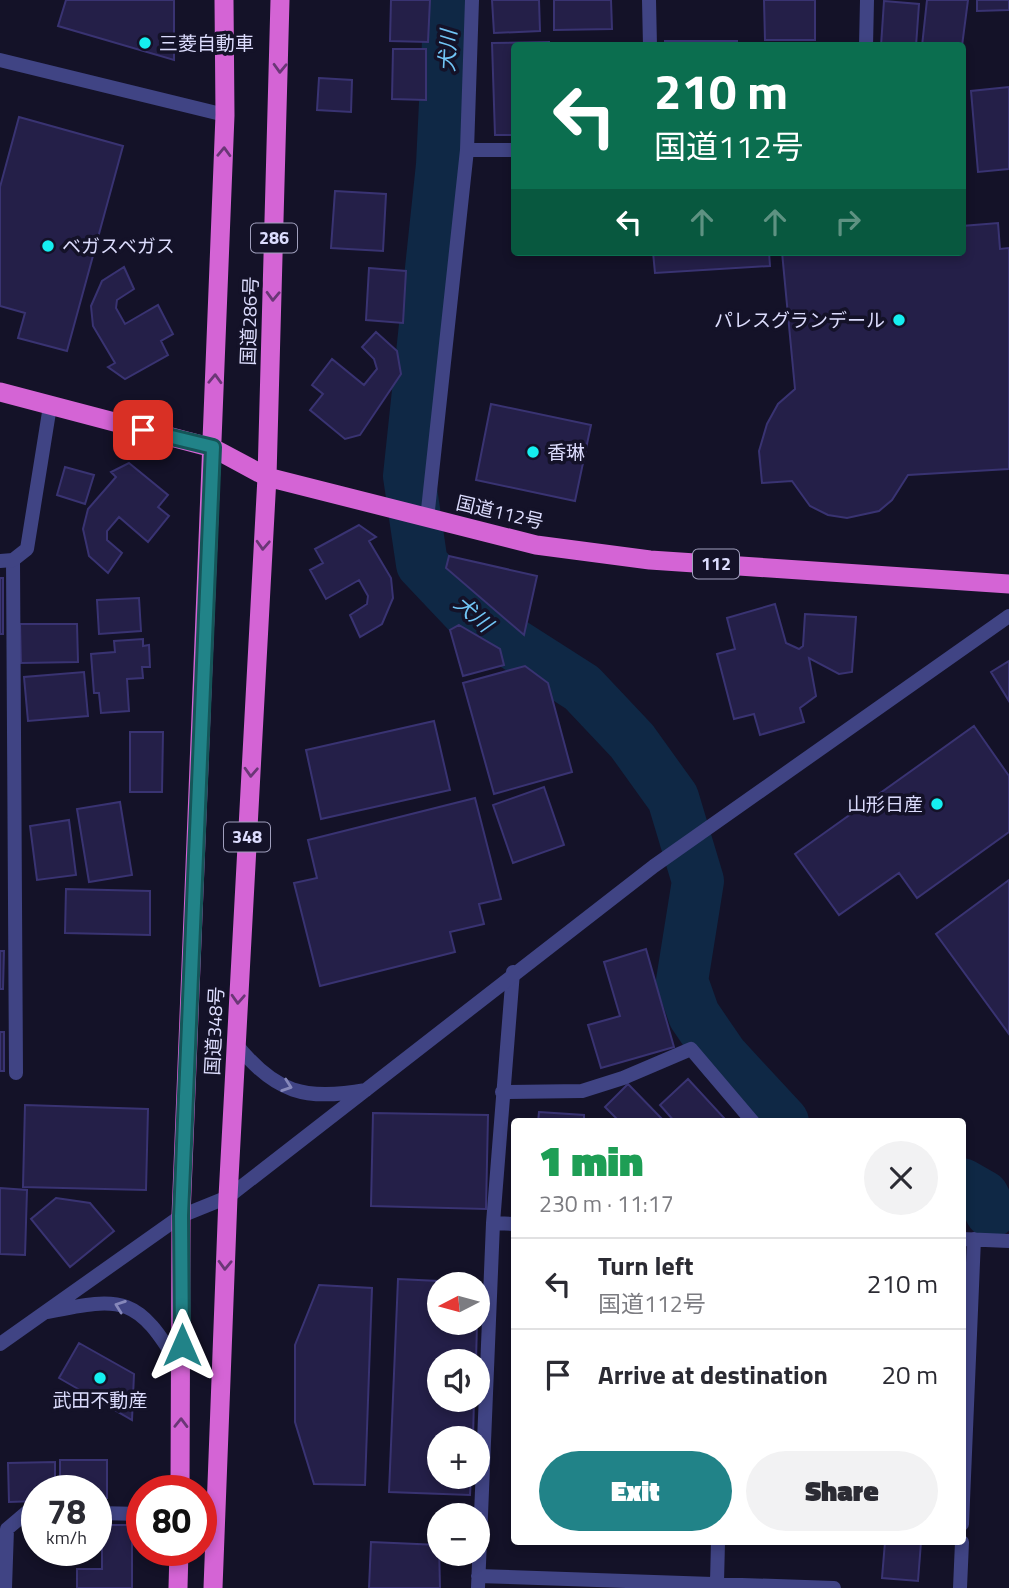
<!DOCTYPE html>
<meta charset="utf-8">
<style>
:root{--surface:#fff;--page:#f2f2f3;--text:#2b2b33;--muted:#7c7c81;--line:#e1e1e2;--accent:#218388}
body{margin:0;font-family:"Titillium Web","Noto Sans JP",sans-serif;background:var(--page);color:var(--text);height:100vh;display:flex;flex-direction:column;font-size:26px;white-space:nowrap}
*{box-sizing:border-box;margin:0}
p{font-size:23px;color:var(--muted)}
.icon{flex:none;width:38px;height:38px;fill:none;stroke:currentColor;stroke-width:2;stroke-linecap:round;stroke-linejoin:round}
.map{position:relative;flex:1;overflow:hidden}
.panel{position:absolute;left:511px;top:1118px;width:455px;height:427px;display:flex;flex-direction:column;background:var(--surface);border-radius:7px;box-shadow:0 4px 10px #0003}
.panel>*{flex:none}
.hud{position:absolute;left:511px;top:42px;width:455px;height:214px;border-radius:7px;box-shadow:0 4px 10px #0003;background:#0b6e4f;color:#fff;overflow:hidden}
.needle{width:46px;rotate:264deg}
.controls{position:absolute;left:427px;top:1272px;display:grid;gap:14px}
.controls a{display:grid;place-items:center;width:63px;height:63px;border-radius:50%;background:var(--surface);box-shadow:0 4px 10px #0003;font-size:35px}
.speed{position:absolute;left:21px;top:1475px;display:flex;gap:14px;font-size:35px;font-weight:700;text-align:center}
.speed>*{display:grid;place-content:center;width:91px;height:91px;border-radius:50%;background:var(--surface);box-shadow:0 4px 10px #0003;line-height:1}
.speed small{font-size:18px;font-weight:400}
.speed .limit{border:10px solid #d22;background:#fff;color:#111}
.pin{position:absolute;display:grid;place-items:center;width:60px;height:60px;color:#fff;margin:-30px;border-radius:14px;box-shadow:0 4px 10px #0006}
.me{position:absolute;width:77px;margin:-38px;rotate:0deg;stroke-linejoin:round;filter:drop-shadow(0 0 5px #0008)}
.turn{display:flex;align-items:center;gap:24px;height:147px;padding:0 28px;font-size:32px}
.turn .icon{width:91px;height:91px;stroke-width:2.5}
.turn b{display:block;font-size:49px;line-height:60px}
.lanes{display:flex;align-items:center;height:66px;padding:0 28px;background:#0003;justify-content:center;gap:35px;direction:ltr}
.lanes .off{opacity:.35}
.round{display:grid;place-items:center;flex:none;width:74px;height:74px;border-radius:37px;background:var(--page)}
.summary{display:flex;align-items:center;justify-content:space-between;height:119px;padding:0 28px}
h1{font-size:42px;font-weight:800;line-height:52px;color:#1e9e55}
.cta{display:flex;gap:14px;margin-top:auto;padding:14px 28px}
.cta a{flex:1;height:80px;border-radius:42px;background:var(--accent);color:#fff;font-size:28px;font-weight:800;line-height:80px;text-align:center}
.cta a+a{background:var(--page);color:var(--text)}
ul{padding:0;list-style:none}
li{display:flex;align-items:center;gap:21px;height:91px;padding:0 28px;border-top:2px solid var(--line)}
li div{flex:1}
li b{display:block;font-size:26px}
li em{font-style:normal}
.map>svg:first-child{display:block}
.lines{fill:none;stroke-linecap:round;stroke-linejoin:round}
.river{stroke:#0f2845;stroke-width:52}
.building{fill:#241f48;stroke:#393372;stroke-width:2}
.service{stroke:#404484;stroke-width:14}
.minor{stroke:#404484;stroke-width:14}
.tertiary{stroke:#404484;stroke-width:14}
.trunk{stroke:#d464d5;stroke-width:19}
.oneway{stroke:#6a3776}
.oneway2{stroke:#8688ba}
.route-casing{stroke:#155558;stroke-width:18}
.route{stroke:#218388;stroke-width:12}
.poi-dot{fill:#15eff0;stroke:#141228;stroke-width:2.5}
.labels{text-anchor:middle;stroke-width:7;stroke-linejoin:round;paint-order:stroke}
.shield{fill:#141228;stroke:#a09fbd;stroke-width:2}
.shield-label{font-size:18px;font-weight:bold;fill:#dcdcfd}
.poi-label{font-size:19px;fill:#dcdcfd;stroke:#141228;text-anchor:start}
.street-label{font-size:19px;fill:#dcdcfd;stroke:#141228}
.water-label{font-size:21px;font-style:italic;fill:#71c5f6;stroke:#141228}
</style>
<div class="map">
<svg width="1009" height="1588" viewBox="0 0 1009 1588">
<rect width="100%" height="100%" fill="#141228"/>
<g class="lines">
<path class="river" d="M450,0L442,165L409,476L422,564L474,619L582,688L632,741L673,798L698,881L682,981L694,1015L722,1056L783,1122
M962,1184L983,1196L991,1212"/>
</g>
<path class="building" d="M66,0H174V60L58,26Z
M391,0H430L428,42L390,41Z
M492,0H539L540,31L494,33Z
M554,0H611L612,29L554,30Z
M764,0H815V40H765Z
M927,0H968L962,46H922Z
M977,0H1009V10L977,11Z
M884,1L919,4L916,46H881Z
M665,41H737V46H665Z
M549,42V46H514V135H495L492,43Z
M393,49H426V100L392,99Z
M319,78L352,80L351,112L317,110Z
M1009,87V169L978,172L971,91Z
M19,117L123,146L67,351L18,338L25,313L0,306V187Z
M335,191L386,194L383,251L331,248Z
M998,223L1000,249L1009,248V469L908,475L892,500L879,511L847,518L828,515L810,506L792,481L762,483L759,451L767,424L778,404L795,389L782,252H962V226Z
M653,252H769L770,266L655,273Z
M124,267L134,289L117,300L116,308L125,324L158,305L173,334L161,341L168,355L125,379L108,367L115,363L93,326L91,306L102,281Z
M369,268L406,271L403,323L366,320Z
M376,332L397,351L401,374L360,435L345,439L310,410L323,394L312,385L332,359L364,385L377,369L374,359L362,347Z
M491,404L591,425L575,501L476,480Z
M129,463L168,495L158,507L169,516L148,542L119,517L107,531V540L122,553L108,573L89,556L83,529L88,509L116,477L111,472Z
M65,467L94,475L85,504L57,495Z
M359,525L376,537L369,541L391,578L393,598L382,624L360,637L350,615L367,604L368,596L359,580L326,599L310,570L323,563L315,549Z
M449,556L537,576L524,635L446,568Z
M0,578H3V634H0Z
M139,598L141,631L99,634L97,600Z
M775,604L786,643L799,649L803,646L805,614L856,617L852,672L839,674L809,658L816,696L800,708L804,722L760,735L754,714L734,719L717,654L735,649L727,618Z
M20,624H77L78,662L21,663Z
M459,625L500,649L504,665L463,676L450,630Z
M143,639V646L149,645L150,667H142L143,678L127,679L129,711L101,713L99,693H94L91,654L115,652L114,641Z
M1009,661V701L991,672Z
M525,666L548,683L572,772L494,794L463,683Z
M84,672L88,716L28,721L24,677Z
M434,721L450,790L321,819L306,750Z
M974,726L1009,776V832L917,898L899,873L839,915L795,854Z
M130,732H163L162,792H130Z
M544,787L564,845L513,863L493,805Z
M475,798L501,899L479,904L484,924L450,932L455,952L320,986L294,883L317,878L308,840Z
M120,802L132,875L89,882L77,809Z
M69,820L76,875L37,880L30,826Z
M1009,880V1034L936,934Z
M66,889L150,891V935L65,933Z
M646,949L674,1047L601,1068L588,1025L620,1016L604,962Z
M0,951H4L3,989H0Z
M0,1032H4V1071H0Z
M688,1079L725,1119L721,1122H675L660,1105Z
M628,1084L665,1122H620L605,1107Z
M25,1105L148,1109L146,1190L23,1187Z
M539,1112L584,1115V1122H538Z
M373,1113L488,1115L486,1209L371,1206Z
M0,1188L27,1190L25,1255L0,1254Z
M56,1198L90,1203L114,1231L70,1267L31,1219Z
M398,1279L479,1283L478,1311V1284H439V1323H477L476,1362H439V1400H474L473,1438H439V1477H471L470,1495L389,1492Z
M319,1285L372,1288L365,1485L314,1484L295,1422V1345Z
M79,1343L134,1374L132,1420L59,1378Z
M60,1460H107V1498H96V1491H60Z
M55,1462V1491H37V1501L9,1502L8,1463Z
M102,1525H132V1588H77V1569H102Z
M371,1542L439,1545L440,1588H369Z
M885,1542H921L918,1581L882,1578Z"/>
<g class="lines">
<path class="service" d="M649,0L650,46
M866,46L867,0
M0,60L225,115
M467,150H514
M427,519L467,150L472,0
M13,560L16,1073
M502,1092L582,1091L623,1078L691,1049L753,1122
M493,1223L514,1224
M962,1239L1009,1241
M96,1513L142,1514
M962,1524L974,1239
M478,1576L834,1588
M717,1582L718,1542
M5,1588L7,1529L27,1512H37
M478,1588L493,1223L513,972
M960,1588L962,1542"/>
<path class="minor" d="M0,561L13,560L27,549L50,406"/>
<path class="tertiary" d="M236,1044C275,1093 305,1101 366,1090
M48,1312C124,1296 138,1297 179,1366
M0,1344L181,1216L228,1197L654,866L1009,616"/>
<path class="trunk" d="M0,392L213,448L267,477L536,545L650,560L1009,584
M180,1491L181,1216L225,115L224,0
M178,1588L179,1550
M213,1588L228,1197L267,477L280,0"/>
</g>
<defs><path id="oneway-chevron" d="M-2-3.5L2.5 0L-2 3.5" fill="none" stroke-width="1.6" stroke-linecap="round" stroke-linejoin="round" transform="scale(1.75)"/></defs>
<g class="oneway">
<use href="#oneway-chevron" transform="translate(280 68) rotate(92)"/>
<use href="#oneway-chevron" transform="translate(224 152) rotate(-88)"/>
<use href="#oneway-chevron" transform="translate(273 296) rotate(92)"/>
<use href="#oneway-chevron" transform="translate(215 379) rotate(-88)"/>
<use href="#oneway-chevron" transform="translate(263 545) rotate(93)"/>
<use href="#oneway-chevron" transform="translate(251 772) rotate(93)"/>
<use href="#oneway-chevron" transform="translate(238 999) rotate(93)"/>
<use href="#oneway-chevron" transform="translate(225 1265) rotate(92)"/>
<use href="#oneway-chevron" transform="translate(181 1423) rotate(-89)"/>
</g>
<g class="oneway2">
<use href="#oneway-chevron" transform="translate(287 1086) rotate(19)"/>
<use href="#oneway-chevron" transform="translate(120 1306) rotate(-160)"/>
</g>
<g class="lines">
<defs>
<path id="route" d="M143,430L213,447L181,1216L182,1345"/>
</defs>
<use href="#route" class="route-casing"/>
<use href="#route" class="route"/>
</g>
<g class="poi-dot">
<circle cx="145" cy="43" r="7"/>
<circle cx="48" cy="246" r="7"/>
<circle cx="899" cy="320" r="7"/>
<circle cx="533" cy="452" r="7"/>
<circle cx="937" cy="804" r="7"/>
<circle cx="100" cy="1378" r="7"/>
</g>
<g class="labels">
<g class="shield">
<rect x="251" y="223.5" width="46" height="29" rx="5"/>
<rect x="693" y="549.5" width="46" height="29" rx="5"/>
<rect x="224" y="822.5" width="46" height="29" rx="5"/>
</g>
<g class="shield-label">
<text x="274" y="244">286</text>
<text x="716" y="570">112</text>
<text x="247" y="843">348</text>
</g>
<g class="poi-label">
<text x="159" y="50">三菱自動車</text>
<text x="62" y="253">ベガスベガス</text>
<text x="885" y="327" text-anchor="end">パレスグランデール</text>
<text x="547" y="459">香琳</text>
<text x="923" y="811" text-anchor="end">山形日産</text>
<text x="100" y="1407" text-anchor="middle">武田不動産</text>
</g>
<g class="street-label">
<text transform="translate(249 321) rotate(-88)" y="7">国道286号</text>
<text transform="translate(500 512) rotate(13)" y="7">国道112号</text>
<text transform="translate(214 1031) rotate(-87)" y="7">国道348号</text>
</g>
<g class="water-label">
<text transform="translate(448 51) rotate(-87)" y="7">犬川</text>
<text transform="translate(473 614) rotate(41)" y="7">犬川</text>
</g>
</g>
</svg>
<div class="controls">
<a><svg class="needle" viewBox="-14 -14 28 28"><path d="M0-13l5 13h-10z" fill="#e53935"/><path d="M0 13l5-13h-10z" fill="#7c7c81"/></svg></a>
<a><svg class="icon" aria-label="sound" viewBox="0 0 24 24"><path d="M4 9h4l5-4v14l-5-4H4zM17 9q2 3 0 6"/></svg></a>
<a>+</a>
<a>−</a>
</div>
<div class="speed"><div>78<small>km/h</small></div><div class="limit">80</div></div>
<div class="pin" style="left:143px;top:430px;background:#d93025"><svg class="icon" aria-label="arrive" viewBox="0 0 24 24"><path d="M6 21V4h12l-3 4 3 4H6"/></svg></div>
<svg class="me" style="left:182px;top:1345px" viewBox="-20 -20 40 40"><path d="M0-17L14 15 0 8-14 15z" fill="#218388" stroke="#fff" stroke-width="4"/></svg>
<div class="hud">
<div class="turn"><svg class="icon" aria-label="left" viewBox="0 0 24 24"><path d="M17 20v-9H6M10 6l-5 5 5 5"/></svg><div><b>210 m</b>国道112号</div></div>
<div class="lanes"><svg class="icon" aria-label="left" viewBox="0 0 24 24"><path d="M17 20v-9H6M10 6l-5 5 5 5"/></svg><svg class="icon off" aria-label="ahead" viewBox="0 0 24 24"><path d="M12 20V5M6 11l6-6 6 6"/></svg><svg class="icon off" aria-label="ahead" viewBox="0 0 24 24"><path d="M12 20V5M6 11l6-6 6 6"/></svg><svg class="icon off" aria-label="right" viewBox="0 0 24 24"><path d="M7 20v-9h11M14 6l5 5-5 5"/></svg></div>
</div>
<section class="panel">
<div class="summary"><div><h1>1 min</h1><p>230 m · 11:17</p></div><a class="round"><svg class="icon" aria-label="close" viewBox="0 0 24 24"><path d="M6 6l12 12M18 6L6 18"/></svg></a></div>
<ul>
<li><svg class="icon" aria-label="left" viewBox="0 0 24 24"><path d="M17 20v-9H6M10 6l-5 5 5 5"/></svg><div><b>Turn left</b><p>国道112号</p></div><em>210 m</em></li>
<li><svg class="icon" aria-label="arrive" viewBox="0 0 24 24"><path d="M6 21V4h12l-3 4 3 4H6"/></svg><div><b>Arrive at destination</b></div><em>20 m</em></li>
</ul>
<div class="cta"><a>Exit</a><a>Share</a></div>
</section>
</div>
